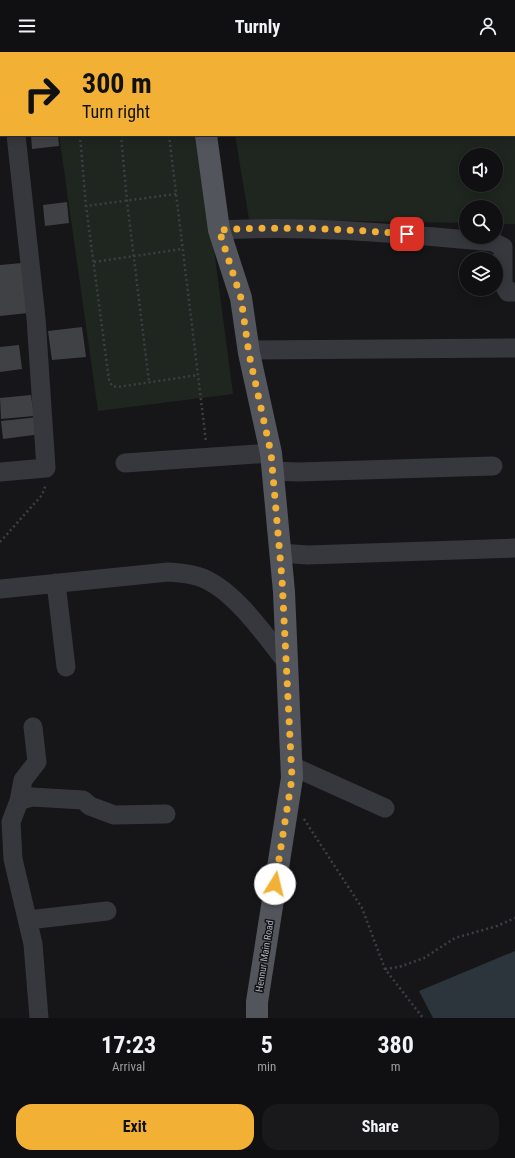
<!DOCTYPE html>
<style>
:root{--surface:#101012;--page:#19191b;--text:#f1f3f6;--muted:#9c9d9f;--line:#303032;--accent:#f2b134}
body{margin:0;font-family:"Roboto Condensed",sans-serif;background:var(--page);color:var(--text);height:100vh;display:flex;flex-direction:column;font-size:15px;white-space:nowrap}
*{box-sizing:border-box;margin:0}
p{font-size:13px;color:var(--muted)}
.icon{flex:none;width:22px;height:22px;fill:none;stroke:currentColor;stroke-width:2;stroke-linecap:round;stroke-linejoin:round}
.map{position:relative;height:966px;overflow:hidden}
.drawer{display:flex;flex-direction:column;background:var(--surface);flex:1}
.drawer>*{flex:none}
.top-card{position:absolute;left:0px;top:0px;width:515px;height:84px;box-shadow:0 2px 10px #0003,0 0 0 1px var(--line);background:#f2b134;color:#111;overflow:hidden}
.buttons{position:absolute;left:459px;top:96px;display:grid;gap:8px}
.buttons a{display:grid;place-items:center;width:44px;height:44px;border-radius:50%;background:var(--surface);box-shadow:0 2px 10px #0003,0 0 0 1px var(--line);font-size:20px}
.pin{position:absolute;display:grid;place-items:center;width:34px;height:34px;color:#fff;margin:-17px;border-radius:8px;box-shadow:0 2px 6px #0006}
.me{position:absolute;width:44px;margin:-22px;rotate:9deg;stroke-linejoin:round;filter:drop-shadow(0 0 3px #0008)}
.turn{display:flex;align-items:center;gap:14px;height:84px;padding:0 16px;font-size:18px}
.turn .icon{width:52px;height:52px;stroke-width:2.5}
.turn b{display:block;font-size:28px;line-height:34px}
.eta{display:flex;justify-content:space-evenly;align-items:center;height:68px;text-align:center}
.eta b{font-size:24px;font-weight:700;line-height:28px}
.cta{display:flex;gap:8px;margin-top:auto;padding:8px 16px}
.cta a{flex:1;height:46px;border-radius:16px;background:var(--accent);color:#111;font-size:16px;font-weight:700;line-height:46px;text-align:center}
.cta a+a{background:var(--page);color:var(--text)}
header{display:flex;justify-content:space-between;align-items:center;height:52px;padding:0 16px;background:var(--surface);font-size:18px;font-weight:700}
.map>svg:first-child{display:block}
.green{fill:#1e261f;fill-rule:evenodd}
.water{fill:#2c353c}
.building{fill:#404145}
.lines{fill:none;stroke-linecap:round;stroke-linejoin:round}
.path{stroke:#3d3f44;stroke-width:2.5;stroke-dasharray:2 3;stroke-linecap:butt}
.minor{stroke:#37383d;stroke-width:19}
.major{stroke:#53555c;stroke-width:22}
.route{stroke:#f2b134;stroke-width:7;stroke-dasharray:0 12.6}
.labels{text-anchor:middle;stroke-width:3;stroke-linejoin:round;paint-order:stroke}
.street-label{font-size:10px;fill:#a8adb8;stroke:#111113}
</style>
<header><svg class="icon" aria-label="menu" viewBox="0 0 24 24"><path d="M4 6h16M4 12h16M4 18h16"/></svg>Turnly<svg class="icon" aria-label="person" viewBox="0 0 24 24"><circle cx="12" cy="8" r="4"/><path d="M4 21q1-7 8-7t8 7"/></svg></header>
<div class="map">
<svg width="515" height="966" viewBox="0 0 515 966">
<rect width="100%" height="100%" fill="#161618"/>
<path class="green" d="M222,0H515V172H496V155H466V171L249,167L235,83H514V1ZM466,103H496V133H466Z
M59,83H199L233,342L98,359Z"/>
<path class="water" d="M515,899V966H433L419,939Z"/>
<path class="building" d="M31,83H58L59,94L32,97Z
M67,150L69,171L45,174L43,153Z
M22,211L28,261L0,264V213Z
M82,275L86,305L52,308L48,279Z
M19,293L22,317L0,320V295Z
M31,343L34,364L1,367L0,346Z
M39,365L41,382L3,387L1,369Z"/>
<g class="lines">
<path class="path" d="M80,83L86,154
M121,83L127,149L149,330
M169,83L206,390
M176,142L86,154L109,328L112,334L118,335L198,323
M94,210L182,197
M0,490L42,443L46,432
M304,767L362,856L385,917L423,966
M385,917L399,915L424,906L455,886L497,874L515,866"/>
<path class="minor" d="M0,31H1
M219,178C311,173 402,182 493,190L503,195V232L508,240H515
M249,298L515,296
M125,411L271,401
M273,419L298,420L493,414
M0,420L46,416L36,266L16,83
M280,501L308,503L515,496
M56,531L66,615
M0,537L168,520C181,521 195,522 207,528C238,543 267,586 288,612
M292,714L385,756
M19,749L23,728L37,710L33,675
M28,868L107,859
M39,966L33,892L13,807L11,770L19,749L32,745L83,748L90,754L114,763L166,762"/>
<path class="major" d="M194,0V1
M206,83L219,178L241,246L249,301L271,401L284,540L292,726L257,950V966"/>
</g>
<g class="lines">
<path class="route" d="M275,832L292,726L282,527L271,401L249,302L241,246L219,178C281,174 345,177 407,182"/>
</g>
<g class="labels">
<g class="street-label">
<text transform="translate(264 904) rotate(-81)" y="4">Hennur Main Road</text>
</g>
</g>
</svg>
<div class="buttons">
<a><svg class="icon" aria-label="sound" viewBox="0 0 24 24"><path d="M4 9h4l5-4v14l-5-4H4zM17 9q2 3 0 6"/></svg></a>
<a><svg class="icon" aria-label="search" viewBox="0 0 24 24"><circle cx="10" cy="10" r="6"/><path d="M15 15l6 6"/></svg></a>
<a><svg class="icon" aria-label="layers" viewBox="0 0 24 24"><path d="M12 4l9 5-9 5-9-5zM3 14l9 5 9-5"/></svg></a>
</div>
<div class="pin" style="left:407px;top:182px;background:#d93025"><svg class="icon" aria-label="arrive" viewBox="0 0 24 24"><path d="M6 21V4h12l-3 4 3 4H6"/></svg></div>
<svg class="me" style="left:275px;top:832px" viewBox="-20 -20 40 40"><circle r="19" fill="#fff"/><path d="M0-13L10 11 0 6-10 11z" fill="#f2b134"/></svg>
<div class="top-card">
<div class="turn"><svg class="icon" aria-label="right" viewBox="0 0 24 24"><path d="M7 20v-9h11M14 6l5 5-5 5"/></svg><div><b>300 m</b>Turn right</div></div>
</div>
</div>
<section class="drawer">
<div class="eta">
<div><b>17:23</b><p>Arrival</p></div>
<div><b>5</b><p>min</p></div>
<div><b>380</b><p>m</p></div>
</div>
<div class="cta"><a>Exit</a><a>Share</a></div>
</section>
